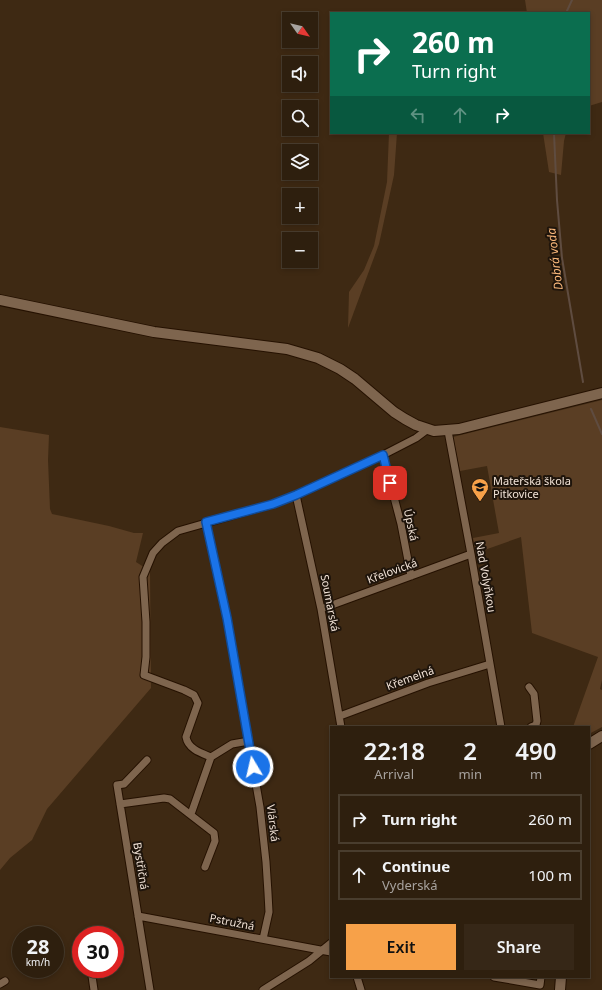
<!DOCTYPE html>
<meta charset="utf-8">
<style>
:root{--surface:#2e1f0e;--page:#362717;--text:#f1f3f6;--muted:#a7a29e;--line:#493d2e;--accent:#f7a149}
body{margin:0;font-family:"Noto Sans",sans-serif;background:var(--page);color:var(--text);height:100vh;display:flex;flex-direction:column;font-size:15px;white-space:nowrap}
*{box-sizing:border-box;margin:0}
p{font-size:13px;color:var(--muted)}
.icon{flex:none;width:22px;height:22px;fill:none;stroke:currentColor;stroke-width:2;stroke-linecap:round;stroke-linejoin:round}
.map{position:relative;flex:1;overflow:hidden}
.side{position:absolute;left:330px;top:726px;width:260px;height:252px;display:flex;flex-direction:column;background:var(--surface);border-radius:0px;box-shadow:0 2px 6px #0003,0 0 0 1px var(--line)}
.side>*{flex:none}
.guide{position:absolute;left:330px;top:12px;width:260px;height:122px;border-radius:0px;box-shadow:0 2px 6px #0003,0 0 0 1px var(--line);background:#0b6e4f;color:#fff;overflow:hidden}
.needle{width:26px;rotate:124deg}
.fabs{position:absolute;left:282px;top:12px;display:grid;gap:8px}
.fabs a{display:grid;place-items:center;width:36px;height:36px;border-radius:0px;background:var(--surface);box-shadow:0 2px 6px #0003,0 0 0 1px var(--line);font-size:20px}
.speed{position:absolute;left:12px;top:926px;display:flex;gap:8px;font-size:20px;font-weight:700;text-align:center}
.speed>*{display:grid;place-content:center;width:52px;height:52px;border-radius:50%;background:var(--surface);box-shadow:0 2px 6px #0003,0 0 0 1px var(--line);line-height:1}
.speed small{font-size:10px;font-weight:400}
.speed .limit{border:6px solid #d22;background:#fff;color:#111}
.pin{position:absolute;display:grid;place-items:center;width:34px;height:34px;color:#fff;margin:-17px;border-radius:8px;box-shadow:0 2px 6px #0006}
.me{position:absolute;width:44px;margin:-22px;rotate:351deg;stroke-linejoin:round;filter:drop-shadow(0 0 3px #0008)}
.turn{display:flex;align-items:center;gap:14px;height:84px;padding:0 16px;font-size:18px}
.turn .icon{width:52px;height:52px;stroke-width:2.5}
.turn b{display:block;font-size:28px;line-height:34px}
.lanes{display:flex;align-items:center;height:38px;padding:0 16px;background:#0003;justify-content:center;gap:20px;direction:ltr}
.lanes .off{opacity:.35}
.eta{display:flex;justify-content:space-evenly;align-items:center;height:68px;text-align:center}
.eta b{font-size:24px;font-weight:600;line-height:28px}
.action{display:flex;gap:8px;margin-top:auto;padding:8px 16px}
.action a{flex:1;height:46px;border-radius:0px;background:var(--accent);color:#111;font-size:16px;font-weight:600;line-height:46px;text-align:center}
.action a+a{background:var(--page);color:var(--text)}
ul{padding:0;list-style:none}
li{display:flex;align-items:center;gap:12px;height:50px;margin:0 8px 6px;padding:0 8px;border:2px solid var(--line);border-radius:0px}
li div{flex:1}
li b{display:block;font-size:15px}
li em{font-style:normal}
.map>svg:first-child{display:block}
.green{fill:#5a3e24}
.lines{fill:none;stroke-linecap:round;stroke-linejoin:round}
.stream{stroke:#5f4c40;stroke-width:2}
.street-casing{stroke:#251100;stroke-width:9}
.secondary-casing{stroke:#251100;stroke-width:12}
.street{stroke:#7e654e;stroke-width:7}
.secondary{stroke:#7e654e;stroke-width:10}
.route-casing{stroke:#114b97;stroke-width:10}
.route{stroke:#1a73e8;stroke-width:7}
.labels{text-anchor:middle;stroke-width:4;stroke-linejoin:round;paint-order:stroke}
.poi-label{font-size:11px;fill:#f1e2d6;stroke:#1e140b;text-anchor:start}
.street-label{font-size:11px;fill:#f1e2d6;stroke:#1e140b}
.water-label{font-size:12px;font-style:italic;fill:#f9b77a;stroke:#1e140b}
</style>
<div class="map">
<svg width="602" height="990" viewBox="0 0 602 990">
<rect width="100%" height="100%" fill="#3e2913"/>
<path class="green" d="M525,0H602V102L589,106V13H527Z
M389,133H397L394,175L379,244L348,328L349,292L364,270L374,246L387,182Z
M543,133H566L564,141L561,175L549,172Z
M602,400V680L600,689L602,690V727L589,734V727H573L598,657L532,633L521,537L476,553L473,538L499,533L487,466L460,471L453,437Z
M0,427L49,435L48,460L50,509L52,514L109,526L134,533H143L136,562L150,571L151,688L47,809L32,840L10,858L0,870Z"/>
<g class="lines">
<path class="stream" d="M566,13L572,0
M554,133L557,200L562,258L583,382
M591,409L602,434"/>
<defs>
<path id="street" d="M448,431L471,554L501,727
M383,455L401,524L411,576
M296,495L321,609L341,727
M206,522L227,618L260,807L266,862L268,893L269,912L263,939
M321,609L471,554
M529,687L534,694L537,721L536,725L531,727
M340,716L428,683L490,664
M211,757C201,753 188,749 186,737L198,703L194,695L184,690L144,675L146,657V622L143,577L153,553L162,543L178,531L273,504L296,495L383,455L416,438L428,429
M147,760L124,784L117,785L150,990
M120,804L164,798L170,799L214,833L215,841L205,867
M191,814L211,757L232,744L249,741
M138,916L331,952
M91,969L94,990
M357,977L361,990
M494,977L540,985L541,977
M0,984L5,981
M263,990L309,961L331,943"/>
<path id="secondary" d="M0,300L154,332L287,349L318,358L340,369L355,379L394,412L405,419L416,425L434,431L459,429L602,393
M589,744L602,736
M560,990L561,977"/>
</defs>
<use href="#street" class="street-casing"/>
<use href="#secondary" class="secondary-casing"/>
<use href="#street" class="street"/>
<use href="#secondary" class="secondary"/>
</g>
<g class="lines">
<defs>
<path id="route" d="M253,767L227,618L206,522L273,504L296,495L383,455L390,483"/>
</defs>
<use href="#route" class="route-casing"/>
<use href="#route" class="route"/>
</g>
<defs>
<symbol id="school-pin" viewBox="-11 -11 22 30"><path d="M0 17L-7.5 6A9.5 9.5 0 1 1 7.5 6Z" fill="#f7a149" stroke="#1e140b"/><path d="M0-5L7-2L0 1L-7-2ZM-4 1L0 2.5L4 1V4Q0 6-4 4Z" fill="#111"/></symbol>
</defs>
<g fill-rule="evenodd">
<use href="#school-pin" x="470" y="477" width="20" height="27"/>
</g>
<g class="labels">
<g class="poi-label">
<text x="493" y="485">Mateřská škola<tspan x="493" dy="13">Pitkovice</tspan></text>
</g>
<g class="street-label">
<text transform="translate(411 525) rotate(78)" y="4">Úpská</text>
<text transform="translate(392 571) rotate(-20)" y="4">Křelovická</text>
<text transform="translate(486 577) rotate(80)" y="4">Nad Volyňkou</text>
<text transform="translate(330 603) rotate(79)" y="4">Soumarská</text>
<text transform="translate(410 678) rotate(-20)" y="4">Křemelná</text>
<text transform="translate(273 823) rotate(83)" y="4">Vlárská</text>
<text transform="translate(141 866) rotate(81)" y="4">Bystřičná</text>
<text transform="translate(232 922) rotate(11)" y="4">Pstružná</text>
</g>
<g class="water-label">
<text transform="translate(555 259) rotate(-97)" y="4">Dobrá voda</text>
</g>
</g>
</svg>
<div class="fabs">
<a><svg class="needle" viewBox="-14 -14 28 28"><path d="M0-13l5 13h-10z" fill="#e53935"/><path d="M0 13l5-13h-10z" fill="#a7a29e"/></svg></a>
<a><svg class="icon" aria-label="sound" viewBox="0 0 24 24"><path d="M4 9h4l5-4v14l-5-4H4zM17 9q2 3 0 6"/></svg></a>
<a><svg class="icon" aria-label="search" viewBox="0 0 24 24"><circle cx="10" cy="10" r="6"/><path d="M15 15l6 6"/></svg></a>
<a><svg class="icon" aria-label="layers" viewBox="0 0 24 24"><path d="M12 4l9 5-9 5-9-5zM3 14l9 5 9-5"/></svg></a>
<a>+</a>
<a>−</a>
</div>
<div class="speed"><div>28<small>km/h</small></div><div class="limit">30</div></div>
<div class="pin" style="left:390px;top:483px;background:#d93025"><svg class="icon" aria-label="arrive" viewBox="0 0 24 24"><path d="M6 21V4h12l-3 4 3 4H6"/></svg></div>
<svg class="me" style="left:253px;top:767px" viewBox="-20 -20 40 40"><circle r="17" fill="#1a73e8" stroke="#fff" stroke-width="3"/><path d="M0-11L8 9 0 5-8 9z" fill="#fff"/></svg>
<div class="guide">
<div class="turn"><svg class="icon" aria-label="right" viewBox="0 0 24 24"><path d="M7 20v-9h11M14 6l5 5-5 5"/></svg><div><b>260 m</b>Turn right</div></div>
<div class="lanes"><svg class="icon off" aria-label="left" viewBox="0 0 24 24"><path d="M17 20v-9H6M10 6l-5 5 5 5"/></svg><svg class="icon off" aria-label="ahead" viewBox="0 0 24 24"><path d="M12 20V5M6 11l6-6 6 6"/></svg><svg class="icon" aria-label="right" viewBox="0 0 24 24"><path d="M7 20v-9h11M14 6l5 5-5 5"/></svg></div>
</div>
<section class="side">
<div class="eta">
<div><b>22:18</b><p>Arrival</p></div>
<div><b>2</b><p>min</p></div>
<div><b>490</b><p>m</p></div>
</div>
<ul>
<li><svg class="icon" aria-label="right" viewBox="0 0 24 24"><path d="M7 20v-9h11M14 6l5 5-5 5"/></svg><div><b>Turn right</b></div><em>260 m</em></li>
<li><svg class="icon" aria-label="ahead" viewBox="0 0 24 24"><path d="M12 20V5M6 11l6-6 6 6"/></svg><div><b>Continue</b><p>Vyderská</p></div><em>100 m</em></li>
</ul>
<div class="action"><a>Exit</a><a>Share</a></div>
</section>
</div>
